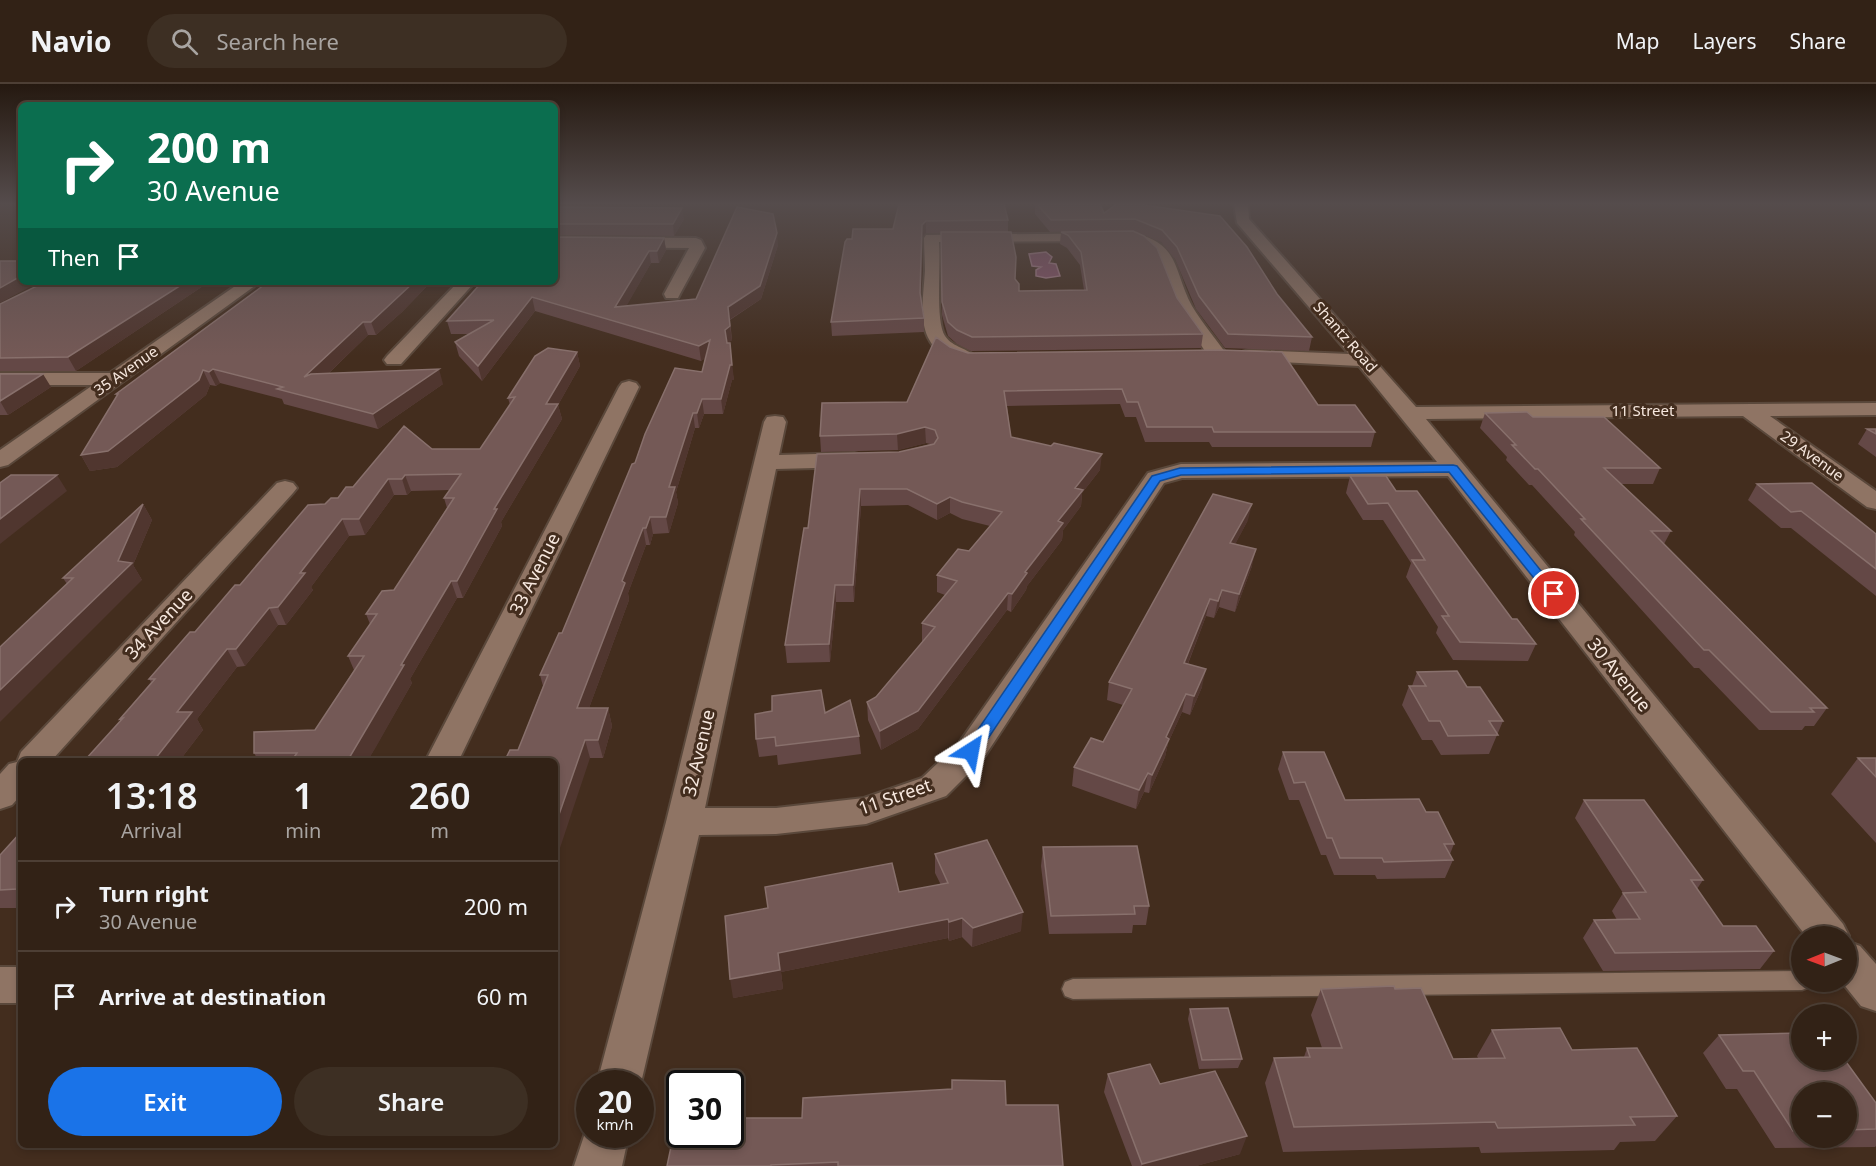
<!DOCTYPE html>
<meta charset="utf-8">
<style>
:root{--surface:#322216;--page:#3d2f23;--text:#f1f3f6;--muted:#a8a4a1;--line:#4d3f35;--accent:#1a73e8}
body{margin:0;font-family:"Noto Sans",sans-serif;background:var(--page);color:var(--text);height:100vh;display:flex;flex-direction:column;font-size:22px;white-space:nowrap}
*{box-sizing:border-box;margin:0}
p{font-size:20px;color:var(--muted)}
.icon{flex:none;width:33px;height:33px;fill:none;stroke:currentColor;stroke-width:2;stroke-linecap:round;stroke-linejoin:round}
.map{position:relative;flex:1;overflow:hidden}
.panel{position:absolute;left:18px;top:674px;width:540px;height:390px;display:flex;flex-direction:column;background:var(--surface);border-radius:9px;box-shadow:0 3px 9px #0003,0 0 0 2px var(--line)}
.panel>*{flex:none}
.banner{position:absolute;left:18px;top:18px;width:540px;height:183px;border-radius:9px;box-shadow:0 3px 9px #0003,0 0 0 2px var(--line);background:#0b6e4f;color:#fff;overflow:hidden}
.needle{width:39px;rotate:269deg}
.controls{position:absolute;left:1791px;top:842px;display:grid;gap:12px}
.controls a{display:grid;place-items:center;width:66px;height:66px;border-radius:50%;background:var(--surface);box-shadow:0 3px 9px #0003,0 0 0 2px var(--line);font-size:30px}
.speed{position:absolute;left:576px;top:986px;display:flex;gap:12px;font-size:30px;font-weight:700;text-align:center}
.speed>*{display:grid;place-content:center;width:78px;height:78px;border-radius:50%;background:var(--surface);box-shadow:0 3px 9px #0003,0 0 0 2px var(--line);line-height:1}
.speed small{font-size:15px;font-weight:400}
.speed .limit{border:3px solid #111;border-radius:9px;background:#fff;color:#111}
.pin{position:absolute;display:grid;place-items:center;width:51px;height:51px;color:#fff;margin:-26px;border:3px solid #fff;border-radius:50%;box-shadow:0 2px 6px #0007}
.me{position:absolute;width:66px;margin:-33px;rotate:34deg;stroke-linejoin:round;filter:drop-shadow(0 0 4px #0008)}
.turn{display:flex;align-items:center;gap:21px;height:126px;padding:0 30px;font-size:27px}
.turn .icon{width:78px;height:78px;stroke-width:2.5}
.turn b{display:block;font-size:42px;line-height:51px}
.then{display:flex;align-items:center;height:57px;padding:0 30px;background:#0003;gap:12px;font-size:22px}
.eta{display:flex;justify-content:space-evenly;align-items:center;height:102px;text-align:center}
.eta b{font-size:36px;font-weight:600;line-height:42px}
.action{display:flex;gap:12px;margin-top:auto;padding:12px 30px}
.action a{flex:1;height:69px;border-radius:36px;background:var(--accent);color:#fff;font-size:24px;font-weight:600;line-height:69px;text-align:center}
.action a+a{background:var(--page);color:var(--text)}
ul{padding:0;list-style:none}
li{display:flex;align-items:center;gap:18px;height:90px;padding:0 30px;border-top:2px solid var(--line)}
li div{flex:1}
li b{display:block;font-size:22px}
li em{font-style:normal}
header{display:flex;align-items:center;gap:36px;box-sizing:border-box;height:84px;padding:0 30px;background:var(--surface);border-bottom:2px solid var(--line)}
header strong{font-size:28px}
nav{display:flex;gap:33px;margin-inline-start:auto;font-size:21px}
.search{width:420px;height:54px;background:var(--page);display:flex;align-items:center;gap:15px;box-sizing:border-box;padding:0 21px;border-radius:33px;color:var(--muted);font-size:22px}
.map>svg:first-child{display:block}
.water{fill:#8b556e;stroke:#ab8190;stroke-width:1.5}
.lines{fill:none;stroke-linecap:round;stroke-linejoin:round}
.service-casing{stroke:#5a483b;stroke-width:3}
.minor-casing{stroke:#5a483b;stroke-width:4}
.service{fill:#8f7464;fill-rule:evenodd}
.minor{fill:#8f7464;fill-rule:evenodd}
.wall{fill:#644846;fill-rule:evenodd}
.shaded-wall{fill:#50362f}
.building{fill:#745956;stroke:#88706c;stroke-width:1.5}
.route{fill:#1a73e8;stroke:#114b97;stroke-width:1.5}
.labels{text-anchor:middle;stroke-width:6;stroke-linejoin:round;paint-order:stroke}
.far-street-label{font-size:15px;fill:#f7e8df;stroke:#432d1e}
.street-label{font-size:18px;fill:#f7e8df;stroke:#432d1e}
</style>
<header>
<strong>Navio</strong>
<div class="search"><svg class="icon" aria-label="search" viewBox="0 0 24 24"><circle cx="10" cy="10" r="6"/><path d="M15 15l6 6"/></svg>Search here</div>
<nav><a>Map</a><a>Layers</a><a>Share</a></nav>
</header>
<div class="map">
<svg width="1876" height="1082" viewBox="0 0 1876 1082">
<rect width="100%" height="100%" fill="#432d1e"/>
<path class="water" d="M1046,168L1052,173L1049,179L1056,180L1060,192L1046,194L1036,192V186L1041,183L1032,182L1029,170Z"/>
<g class="lines">
<defs>
<path id="service" d="M1802,887V897H1812L1810,903L1802,906L1073,915L1065,912L1062,905L1065,898L1073,895Z"/>
<path id="minor" d="M1234,120H1248L1249,135L1416,323L1876,319V331L1770,332L1876,407V425L1867,423L1743,332L1426,335L1843,840L1849,852L1846,856V852H1806L1448,392L1182,394L1164,399L983,675L946,712L866,740L776,750L699,751L641,999H597L666,738L764,338L767,333L775,332L783,333L786,338L779,371L854,369L862,371L865,376L862,381L854,383L776,385L705,724H776L864,714L922,694L959,659L1148,389L1181,380L1437,378L1359,282L1242,276L1239,272L1242,268L1249,266L1349,270L1237,139Z
M1134,149C1181,160 1173,187 1192,222C1202,239 1216,255 1228,272L1225,276H1211L1174,221L1158,174L1143,162L1132,157L939,158C941,181 935,237 945,252C953,264 969,264 976,274L973,278C964,280 958,278 950,274C914,258 923,219 925,187C925,176 924,165 924,154L926,151Z
M555,153L696,154L701,156L705,164L680,210L678,214H666L664,210L689,164L555,163Z
M241,198H260L8,381L0,383V366L93,301H0V289H110Z
M458,198H475L401,280H387L384,276L387,272Z
M629,297L636,299L639,303L459,676H426L619,303L622,299Z
M285,397L293,399L297,404L293,409L52,676H21V711L12,721L0,725V690L9,680L17,678L21,668L277,399Z
M1846,857L1860,862L1876,880V927L1861,922L1841,897H1846Z
M0,883H21V919H0Z
M590,1034V1050H629L622,1082H574Z"/>
</defs>
<use href="#service" class="service-casing"/>
<use href="#minor" class="minor-casing"/>
<use href="#service" class="service"/>
<use href="#minor" class="minor"/>
</g>
<path class="wall" d="M1004,120L1008,136V148L1015,196L1019,207L1084,206L1080,181L1067,164L1060,160L1061,148L1177,214L1203,250L1201,264L971,267L957,260L948,252L942,231L941,149H926L922,153L921,211L924,234V248L832,252L831,238L852,155L893,145Z
M1035,120H1100L1104,129L1117,120L1277,210L1312,253L1309,267L1225,264L1196,225L1175,175L1161,158L1134,147L1050,148L1035,130Z
M555,123L684,135L674,152L555,151Z
M664,154L666,166L659,179H651L626,222L696,215L778,161L761,215L730,236L732,256L727,259L734,296H732L723,330H704L699,344H695L676,408L678,419L669,449L653,450L650,461H646L628,509L629,516L589,624H608L612,642L603,674H590L518,666L543,602L540,591L562,549L635,379L702,288L705,274L701,277L535,227L482,297L459,272L455,258L469,250H451L447,237Z
M45,198H209L76,287H0V220Z
M268,198H431L402,228L376,251H368L329,289L443,300L378,345L284,320L282,315L220,299L216,302L210,301L206,311L117,383L90,387L81,371L117,312L116,310Z
M950,263L968,269L1318,321L1375,348L1371,363H1212L1209,358H1145L1136,333H1125L1120,320L1007,322L1011,353L1100,386L1082,409L1081,422L1063,446L1062,456L1027,502L1026,506L1011,528L1007,526L918,645L881,666L868,636L867,618L876,613L923,557H922V539L945,511L937,508V491L969,467L990,442L962,435L950,429L937,436L908,421L861,422L854,518H836L830,578L787,579L785,561L808,444L899,368L930,360L926,359L898,366L821,368L820,352L907,318Z
M577,268L580,282L558,321L562,335L501,438L502,442L463,514H457L410,595L412,599L368,676H258L254,669L315,646L354,586L348,572L370,540L366,530L394,506L447,424L444,414L450,406L411,407L407,411H394L365,451L349,452L311,503L313,506L286,541H278L245,582L237,583L197,635L203,646L180,676H85L121,637L120,635L151,598L149,595L240,501L325,420L432,365H480L510,321L508,314Z
M0,290L51,303L8,331H0Z
M1485,329L1533,333L1660,384L1653,400H1620L1671,447L1664,460L1827,624L1814,642H1805L1802,646H1759L1699,584H1694L1574,451L1575,448L1532,401H1529L1506,376L1507,373L1480,344Z
M1867,345H1876V373L1858,360Z
M1350,392L1396,407L1512,535L1536,560L1528,577L1453,576L1436,549L1438,543L1406,493L1411,479L1383,436H1363L1346,409Z
M1757,400L1876,450V512L1791,444H1781L1748,416Z
M143,420L152,436L133,481L142,496L67,500L63,494Z
M1248,436L1235,460L1252,482L1235,528L1219,523L1214,534L1206,532L1188,580L1202,603L1190,631L1182,628L1168,659L1165,673L1149,709L1144,708L1136,725L1072,702L1074,683L1103,658L1123,621L1107,616L1109,598Z
M1417,588L1467,603L1503,637L1489,670L1441,671L1432,656H1422L1402,621L1409,602H1412Z
M772,627L825,629L859,652L861,670L778,681L777,671L759,673L756,655Z
M1283,668L1345,716L1426,728L1454,760L1450,770L1453,776L1445,794L1377,795L1375,791H1334L1326,771H1321L1299,716H1289L1278,685Z
M1858,674H1876V759L1831,710Z
M1584,716L1703,796L1697,805L1723,842L1774,867L1760,885L1603,887L1583,854L1594,836H1617L1612,827L1623,809L1575,734Z
M21,748V824H0V771Z
M1043,763L1149,822L1146,841H1133L1132,849L1049,850L1041,782Z
M935,770L1021,847L972,863L962,853L949,857L948,854L781,888L783,905L733,914L899,808L941,801L935,789Z
M1321,905H1395L1453,975L1478,974L1477,972L1492,946L1572,966L1677,1032L1655,1057L1620,1058L1614,1066L1481,1069L1479,1063L1283,1068L1265,999L1274,974L1304,973L1307,964H1322L1311,931Z
M1190,925L1242,975L1238,984L1199,985L1188,935Z
M1719,951L1876,1019V1062L1875,1063L1775,1064L1737,1005H1726L1703,969ZM1802,1008H1846V1053H1802Z
M1108,990L1160,1000L1240,1070L1196,1082H1132L1104,1008Z
M1006,1021L1063,1082H667L802,1034Z"/>
<path class="shaded-wall" d="M682,124L684,135L674,152L673,140Z
M926,137V149L922,153V141Z
M777,149L778,161L761,215L729,236L728,223Z
M664,154L666,166L659,179L657,167Z
M649,167L651,179L618,237L615,223Z
M21,192V198H39L0,219V204Z
M186,198H209L76,287L68,273Z
M414,198H431L402,228L376,251L371,238Z
M532,213L535,227L482,297L478,282Z
M363,238L368,251L309,308L304,293Z
M730,242L732,256L727,260L725,246Z
M710,256L712,270L701,277L699,262Z
M730,259L734,296H732L723,330L721,315Z
M577,268L580,282L558,321L562,335L501,438L502,442L463,514L457,497L494,425L546,320Z
M213,285L220,299L216,302L209,288Z
M439,285L443,300L378,345L373,330Z
M203,286L210,301L206,311L117,383L90,387L81,371Z
M43,290L51,303L8,331L0,317Z
M702,315L704,330L699,344L697,329Z
M693,329L695,344L676,408L678,419L669,449L666,433L669,403Z
M925,343L926,359L898,366L897,350Z
M1102,370L1100,386L1082,409L1081,422L1063,446L1062,456L1027,502L1026,506L1011,528L1012,510L1075,404Z
M57,391L67,407L0,460V435Z
M405,391L411,407L407,411L402,395Z
M388,395L394,411L365,451L359,435Z
M860,405L861,422L854,518L853,501Z
M950,413V429L937,436V420Z
M143,420L152,436L133,481L142,496L0,638V606L118,477Z
M1252,420L1248,436L1227,476L1230,459Z
M650,433L653,450L650,461L646,444Z
M342,435L349,452L311,503L313,506L286,541L278,523L300,489Z
M643,444L646,461L628,509L629,516L582,643L577,624L622,497Z
M1256,465L1252,482L1235,528L1239,510Z
M451,497L457,514L410,595L412,599L376,663L368,676H348L401,581Z
M835,501L836,518L830,578L829,560Z
M1222,506L1219,523L1214,534L1218,517Z
M1008,509L1007,526L918,645L881,666L880,647Z
M1210,515L1206,532L1181,597L1184,579Z
M269,524L278,541L245,582L236,565Z
M227,565L237,583L197,635L203,646L180,676H156L155,675L177,628Z
M1206,585L1202,603L1190,631L1194,612Z
M1186,610L1182,628L1168,659L1165,673L1149,709L1152,691L1166,653Z
M608,624L612,642L603,674L598,656Z
M585,656L590,674L555,779V742Z
M1148,689L1144,708L1136,725L1139,706Z
M20,801L21,802V810L17,805Z
M555,819L557,825L555,832Z
M1023,828L1021,847L972,863L973,844Z
M962,834V853L949,857V838Z
M948,835V854L781,888L783,905L733,914L730,895L778,869Z
M1247,1052L1240,1070L1196,1082H1142V1080Z"/>
<path class="building" d="M899,120H1004L1008,136L926,137L922,141L920,209L924,234L831,238L845,158L847,155H852L853,145H893Z
M1037,120H1100L1104,129L1117,120H1137L1220,132L1247,163L1277,210L1312,253L1228,250L1199,212L1177,163L1162,146L1135,135L1051,136Z
M555,123L682,124L673,140H555Z
M737,123L773,130L777,149L760,202L728,223L730,242L725,246L727,259H730L732,281H730L721,315H702L697,329H693L669,403H675L666,433H650L646,444H643L622,497L625,499L577,624H608L598,656H585L555,742V676H505L510,666H518L548,591H540L559,549H562L632,380L635,379L645,350L675,284L702,288L710,256L699,262L532,213L478,282L455,258L494,236L447,237L482,198H555V153L664,154L657,167H649L615,223L696,215Z
M1133,147L1144,152L1157,164L1177,214L1203,250L972,253L957,246L948,238L942,218L941,148H1011L1016,173L1015,195L1019,200V207L1087,206L1081,168L1068,151L1061,148Z
M0,177H21V192L0,204Z
M45,198H186L68,273L0,274V220Z
M268,198H414L371,238H363L304,293L311,290L439,285L373,330L277,305L283,303L213,285L209,288L203,286L199,296L108,367L81,371L118,310H116Z
M936,253L950,263L968,269L1220,266L1282,268L1318,321H1355L1375,348H1214L1212,343H1147L1138,318H1127L1122,305L1004,307L1011,353L1051,362L1054,359L1102,370L1075,404L1083,406L1058,437L1063,439L1025,488L1027,489L1012,510L1008,509L918,627L880,647L867,618L876,613L935,543L922,539L957,497L937,491L958,465L969,467L1002,428L962,418L950,413L937,420L907,405H860L853,501H835L829,560L785,561L804,444H808L817,370L899,368L934,360L938,354L935,346L925,343L897,350L820,352L822,319L907,318Z
M548,264L577,268L546,320H558L494,425H497L457,497H451L401,581H404L348,676H292L297,669H254V648L315,646L364,572H348L377,530H366L382,507L394,506L454,414H444L461,390L405,391L402,395H388L359,435H342L300,489H305L278,523L269,524L236,565H227L177,628H192L155,675H161L160,676H85L123,634L120,635L155,595H149L190,548H195L235,501H240L308,421L325,420L331,414H338L346,403H353L404,342L432,365H480L515,313L508,314L535,272Z
M0,290H43L0,317Z
M1527,328L1533,333H1604L1660,384H1604L1671,447H1651L1827,624H1810L1814,628H1771L1709,566H1704L1581,435H1585L1538,385H1535L1512,361H1516L1485,329Z
M1867,345H1876V350Z
M11,391H57L0,435V399Z
M1350,392H1386L1396,407H1417L1512,535H1517L1536,560L1460,558L1442,532H1449L1412,476H1425L1388,419L1368,420Z
M1812,399L1876,450V485L1801,427L1791,428L1757,400Z
M1213,410L1252,420L1230,459L1256,465L1239,510L1222,506L1218,517L1210,515L1184,579L1206,585L1194,612L1186,610L1166,653L1169,655L1152,691L1148,689L1139,706L1074,683L1091,654L1103,658L1132,605L1109,598Z
M143,420L118,477L132,479L0,606V563L73,494H63Z
M1457,587L1467,603H1480L1503,637H1489L1498,651L1448,652L1440,637H1429L1409,602H1426L1417,588Z
M821,606L825,629L850,616L859,652L776,662L775,653L756,655L755,630L772,627V612Z
M1283,668H1324L1345,716L1419,715L1426,728H1438L1454,760H1444L1453,776L1384,778L1382,774H1340L1332,754H1327L1305,698L1294,699Z
M1858,674H1876V693Z
M1584,716H1644L1703,796H1691L1723,842H1756L1774,867L1615,869L1594,836L1640,835L1623,809L1646,808Z
M21,748V801L17,805L0,806V771Z
M987,756L1023,828L973,844L962,834L949,838L948,835L778,869L780,886L730,895L725,832L768,824L765,803L892,779L899,808L948,799L935,770Z
M1137,762L1149,822H1134L1135,830L1051,832L1043,763Z
M1394,902L1395,905L1421,904L1453,975L1505,974L1492,946L1560,944L1572,966L1637,964L1677,1032L1630,1033L1635,1041L1498,1044L1495,1038L1294,1043L1274,974L1310,973L1307,964H1342L1321,905Z
M1228,924L1242,975L1202,976L1190,925Z
M1802,949V975H1844L1876,1019V1045L1846,1046V1008H1802V1046L1793,1047L1754,987H1743L1719,951Z
M1150,980L1160,1000L1215,987L1247,1052L1142,1080L1108,990Z
M952,996L1005,997L1006,1021H1058L1063,1082H838V1078L771,1081V1082H667L677,1034H680V1050H730V1034H802L803,1014L952,1005Z"/>
<linearGradient id="sky" x2="0" y2="1"><stop stop-color="#251910"/><stop offset="0.44" stop-color="#554c4c"/><stop offset="1" stop-color="#554c4c" stop-opacity="0"/></linearGradient>
<rect width="1876" height="272" fill="url(#sky)"/>
<path class="route" d="M1453,381L1457,382L1558,508L1560,510L1558,513H1549L1449,388L1181,391L1160,397L977,671H966L963,667L966,663L1152,392L1180,384Z"/>
<g class="labels">
<g class="far-street-label">
<text transform="translate(1345 253) rotate(49)" y="5">Shantz Road</text>
<text transform="translate(126 287) rotate(-35)" y="5">35 Avenue</text>
<text x="1643" y="332">11 Street</text>
<text transform="translate(1812 372) rotate(36)" y="5">29 Avenue</text>
</g>
<g class="street-label">
<text transform="translate(535 490) rotate(-63)" y="6">33 Avenue</text>
<text transform="translate(159 540) rotate(-47)" y="6">34 Avenue</text>
<text transform="translate(1619 591) rotate(51)" y="6">30 Avenue</text>
<text transform="translate(699 669) rotate(-77)" y="6">32 Avenue</text>
<text transform="translate(895 713) rotate(-19)" y="6">11 Street</text>
</g>
</g>
</svg>
<div class="controls">
<a><svg class="needle" viewBox="-14 -14 28 28"><path d="M0-13l5 13h-10z" fill="#e53935"/><path d="M0 13l5-13h-10z" fill="#a8a4a1"/></svg></a>
<a>+</a>
<a>−</a>
</div>
<div class="speed"><div>20<small>km/h</small></div><div class="limit">30</div></div>
<div class="pin" style="left:1554px;top:510px;background:#d93025"><svg class="icon" aria-label="arrive" viewBox="0 0 24 24"><path d="M6 21V4h12l-3 4 3 4H6"/></svg></div>
<svg class="me" style="left:971px;top:667px" viewBox="-20 -20 40 40"><path d="M0-17L14 15 0 8-14 15z" fill="#1a73e8" stroke="#fff" stroke-width="4"/></svg>
<div class="banner">
<div class="turn"><svg class="icon" aria-label="right" viewBox="0 0 24 24"><path d="M7 20v-9h11M14 6l5 5-5 5"/></svg><div><b>200 m</b>30 Avenue</div></div>
<div class="then">Then<svg class="icon" aria-label="arrive" viewBox="0 0 24 24"><path d="M6 21V4h12l-3 4 3 4H6"/></svg></div>
</div>
<section class="panel">
<div class="eta">
<div><b>13:18</b><p>Arrival</p></div>
<div><b>1</b><p>min</p></div>
<div><b>260</b><p>m</p></div>
</div>
<ul>
<li><svg class="icon" aria-label="right" viewBox="0 0 24 24"><path d="M7 20v-9h11M14 6l5 5-5 5"/></svg><div><b>Turn right</b><p>30 Avenue</p></div><em>200 m</em></li>
<li><svg class="icon" aria-label="arrive" viewBox="0 0 24 24"><path d="M6 21V4h12l-3 4 3 4H6"/></svg><div><b>Arrive at destination</b></div><em>60 m</em></li>
</ul>
<div class="action"><a>Exit</a><a>Share</a></div>
</section>
</div>
